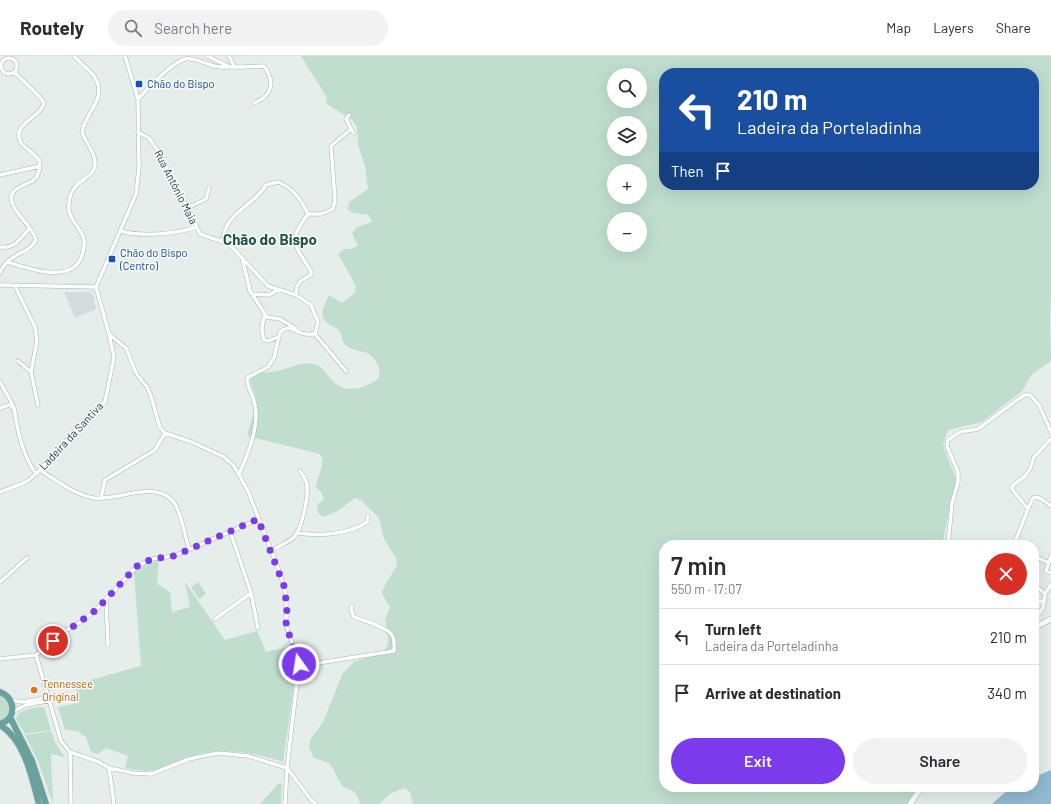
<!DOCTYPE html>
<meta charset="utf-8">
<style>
:root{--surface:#fff;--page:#f2f2f3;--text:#2b2b33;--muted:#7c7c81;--line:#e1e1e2;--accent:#7c3aed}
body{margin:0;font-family:Barlow,sans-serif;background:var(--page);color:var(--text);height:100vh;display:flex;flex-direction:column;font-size:15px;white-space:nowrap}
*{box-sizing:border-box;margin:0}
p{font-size:13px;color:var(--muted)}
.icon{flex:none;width:22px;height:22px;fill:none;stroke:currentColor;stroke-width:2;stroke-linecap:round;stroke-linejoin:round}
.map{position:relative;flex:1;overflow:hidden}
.side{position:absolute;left:659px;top:484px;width:380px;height:252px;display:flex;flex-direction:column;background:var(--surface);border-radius:16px;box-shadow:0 4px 16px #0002}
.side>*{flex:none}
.guide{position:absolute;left:659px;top:12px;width:380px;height:122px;border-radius:16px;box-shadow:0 4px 16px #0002;background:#1a4fa0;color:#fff;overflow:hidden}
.controls{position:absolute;left:607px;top:12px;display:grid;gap:8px}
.controls a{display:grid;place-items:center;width:40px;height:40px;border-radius:50%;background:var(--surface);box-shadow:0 4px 16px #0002;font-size:20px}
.pin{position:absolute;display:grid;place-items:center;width:34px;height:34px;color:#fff;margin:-17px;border:2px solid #fff;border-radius:50%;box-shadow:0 1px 4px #0007}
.me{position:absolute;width:44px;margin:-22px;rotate:347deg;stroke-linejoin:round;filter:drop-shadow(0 0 3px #0008)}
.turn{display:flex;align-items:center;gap:14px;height:84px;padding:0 12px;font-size:18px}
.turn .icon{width:52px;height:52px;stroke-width:2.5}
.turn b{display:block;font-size:28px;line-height:34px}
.then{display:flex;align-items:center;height:38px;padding:0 12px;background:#0003;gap:8px;font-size:15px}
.round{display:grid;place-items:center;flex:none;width:42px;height:42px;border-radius:21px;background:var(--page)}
.overview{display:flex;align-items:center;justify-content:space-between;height:68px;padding:0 12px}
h1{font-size:24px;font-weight:600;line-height:30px}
.cta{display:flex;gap:8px;margin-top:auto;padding:8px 12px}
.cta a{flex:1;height:46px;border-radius:24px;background:var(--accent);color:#fff;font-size:16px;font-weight:600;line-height:46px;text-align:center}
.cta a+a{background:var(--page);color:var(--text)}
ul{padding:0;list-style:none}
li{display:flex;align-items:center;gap:12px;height:56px;padding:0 12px;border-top:1px solid var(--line)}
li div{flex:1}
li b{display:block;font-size:15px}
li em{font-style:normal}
header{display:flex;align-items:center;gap:24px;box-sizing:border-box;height:56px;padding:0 20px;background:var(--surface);border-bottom:1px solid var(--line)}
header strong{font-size:19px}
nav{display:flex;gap:22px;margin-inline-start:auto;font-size:14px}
.search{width:280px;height:36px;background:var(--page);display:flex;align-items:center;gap:10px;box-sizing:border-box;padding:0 14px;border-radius:22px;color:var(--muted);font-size:15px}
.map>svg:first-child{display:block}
.built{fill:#d3dddb}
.green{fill:#bfdecd;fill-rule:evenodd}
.water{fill:#8fbad0}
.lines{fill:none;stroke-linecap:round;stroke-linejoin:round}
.street-casing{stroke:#a7b6b3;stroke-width:4.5}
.secondary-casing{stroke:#a4b9b5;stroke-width:6}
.primary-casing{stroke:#c2c9c9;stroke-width:7}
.street{stroke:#fff;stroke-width:3.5}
.secondary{stroke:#fff;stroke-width:5}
.primary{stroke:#6ba19d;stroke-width:6}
.route{stroke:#7c3aed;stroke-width:7;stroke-dasharray:0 12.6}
.transit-dot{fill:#1a4fb4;stroke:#f6faf9;stroke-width:1.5}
.food-dot{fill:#e8710a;stroke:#f6faf9;stroke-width:1.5}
.labels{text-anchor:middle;stroke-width:3;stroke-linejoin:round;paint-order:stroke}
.transit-label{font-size:11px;fill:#164399;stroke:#f6faf9;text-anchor:start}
.street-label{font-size:11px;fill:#243f3d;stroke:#f6faf9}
.food-label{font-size:11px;fill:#c56008;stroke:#f6faf9;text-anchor:start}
.district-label{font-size:15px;font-weight:bold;fill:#21514e;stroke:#f6faf9}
</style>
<header>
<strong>Routely</strong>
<div class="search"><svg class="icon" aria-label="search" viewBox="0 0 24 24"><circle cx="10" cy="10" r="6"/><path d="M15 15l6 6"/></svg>Search here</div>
<nav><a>Map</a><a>Layers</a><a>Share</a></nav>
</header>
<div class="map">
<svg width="1051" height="748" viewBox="0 0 1051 748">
<rect width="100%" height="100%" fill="#e5eeeb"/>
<path class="built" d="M64,236H89L93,239L96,253L75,262Z"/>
<path class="green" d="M301,0H1051V245C1049,265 1051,285 1051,305L1032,318L1022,335L982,366L948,374L943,389L956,423L942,489H664V731H919L907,748H413L410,736L404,732L390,738L379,748H361L355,736L342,730L332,711L329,707L314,702L309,692L310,684L323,666L343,617L354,606L383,596L388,589V581L385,564L390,551L382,538L384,531L397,509L396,502L384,483L379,462L362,445L355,442C343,450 337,458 322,461L317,455L318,448L324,443L321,436L316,432C316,420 327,409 320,398L247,380L257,345L250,325C252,321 253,320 256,318C262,316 266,317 272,316C286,314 300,305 314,308C323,310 326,318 332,324C345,339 365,333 379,322C380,315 380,313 377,307C369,290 352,299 344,287C341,283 342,277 338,273C335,271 330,270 327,267C318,259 325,248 329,239L342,247L355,237L356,230L338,198L344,193H351L358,190L352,177L357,171L372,166L369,159L354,157L348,154L349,146L368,133L365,110L358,89L357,71L352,64L327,48L326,40ZM664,17H1034V129H664ZM614,19H640V45H614ZM614,67H640V93H614ZM614,115H640V141H614ZM614,163H640V189H614Z
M159,504L157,528L170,536L172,556L190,551L185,526L225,584L257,575L266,596L293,590L296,609L295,622L283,706C258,698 231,692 205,697C186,700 167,714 150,715C141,715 133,713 125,712L128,700L106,692L98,698L91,696L86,681L77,675L65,674L58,651L77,647L76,628L141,610L134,517L138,512Z
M198,526L206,538L199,543L191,531Z
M0,639L8,645C11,653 9,661 0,664Z
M44,651L51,674L25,678L16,663C18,652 35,652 44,651Z
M51,675L55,686L64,700V701L51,698L53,748L38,705L25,679Z
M282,727L281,748H260L278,728Z"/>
<path class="water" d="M1051,714V748H992L1011,731H1034V721Z"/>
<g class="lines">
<defs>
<path id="street" d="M207,0L228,10
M229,0L234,10
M1 10a8 8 0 1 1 16 0a8 8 0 1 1-16 0Z
M138,43C148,32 171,7 185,3C197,1 209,11 221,11C235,11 250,11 264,10C276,26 272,40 254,47
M349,59L346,63L351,73
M138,76L149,82L162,101L175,134L187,150L200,178L229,188L268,230L296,239L311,249L318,266L315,278C311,278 306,279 301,277C292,273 289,269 280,276L274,302L268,311L247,322C247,332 252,336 254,345C261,367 248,398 239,418
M0,119L40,110
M187,150H191L206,143L209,132
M308,158H321L333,153L335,144L331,90L351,73L354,77
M121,175C140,181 177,178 196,171
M223,186C224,156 252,152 266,129L278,126C293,132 301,143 308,158C287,186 294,187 311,215V219C300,224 296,227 296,239
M0,191C15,193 20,183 29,173
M242,201L250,235L267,261L280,263L295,272
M7,206C26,212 67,227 80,204C83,198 85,191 84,184C81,170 67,164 69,148C69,143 71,136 75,131C81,123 96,120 95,106C95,96 85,86 82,76C85,56 109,42 94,20C89,13 80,7 74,0
M0,217C7,197 30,198 36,184C32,168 11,157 11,140C18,123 43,134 39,104C34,97 26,93 21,87C10,68 41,62 44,47C42,41 20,22 14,16
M0,229L96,231
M15,230L35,271L37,285L31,316L38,349
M96,231L109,278L126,292L136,317L147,331L151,340L160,372L165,377L192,386L224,401L234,410L248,435L280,517L286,539V569L299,608L287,712L285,748
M96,231L136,138L139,111L138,43L125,0
M252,238L269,239L279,233
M265,259C262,267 260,275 264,284L268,285L278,281
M315,278L346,315
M18,305L31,316
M0,326L14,351
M0,352L9,349L14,352C18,376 22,398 36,418
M40,414C56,424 75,439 94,442C121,445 164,419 178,454C183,467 185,480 189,493
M0,436L26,426L36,418L92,356L105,346L114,301L109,278
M101,442L105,424L155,394L165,377
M1028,453L1033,442C1042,440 1044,446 1051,450
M230,475L251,537L258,572
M296,477C319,480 348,479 367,466L368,460
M948,489L952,447L958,426V416L947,390L948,384L960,376L978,373L1024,339H1030L1039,349L1051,376
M1016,489L1015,486L1028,453L1012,433V430L1025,420L1030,413L1034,401L1051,383
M271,495C277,491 287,487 293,482C302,474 310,437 306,425C305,422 302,418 300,415
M1034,500L1049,507
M1051,500L1046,515L1051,517
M0,526L27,502
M1034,528L1045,538L1043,552L1034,564
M1045,538L1051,528
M106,544L108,589
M1034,546L1045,545
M215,563L251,537
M36,599L61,685L70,696L99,706L109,712L133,717L151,718L189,703L218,697L248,700L287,712L312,745L316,748
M0,603L36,599L62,577L82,565L96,554L137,510L152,503L174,500L259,463
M299,610L394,595C394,590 395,583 392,579C387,571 362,564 354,561L351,554L352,550
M11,644L22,646L65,639L68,641L26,649L12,656
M70,696L71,748
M109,712L114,748"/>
<path id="secondary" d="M1034,572L1051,563
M910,748L922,731"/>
<path id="primary" d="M0,636C16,642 17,663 0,668
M10,661L32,705L46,748
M0,669C25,684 32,722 39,748"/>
</defs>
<use href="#street" class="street-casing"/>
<use href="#secondary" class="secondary-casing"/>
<use href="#primary" class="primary-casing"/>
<use href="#street" class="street"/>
<use href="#secondary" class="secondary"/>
<use href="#primary" class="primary"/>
</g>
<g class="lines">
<path class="route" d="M53,585L96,554L137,510L152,503L174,500L258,463L284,530L287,551L286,569L299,608"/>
</g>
<g class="transit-dot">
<rect x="135" y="24" width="8" height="8" rx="2"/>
<rect x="108" y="199" width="8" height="8" rx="2"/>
</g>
<circle class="food-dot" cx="34" cy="634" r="4"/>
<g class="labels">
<g class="transit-label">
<text x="147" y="32">Chão do Bispo</text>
<text x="120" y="201">Chão do Bispo<tspan x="120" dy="13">(Centro)</tspan></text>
</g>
<g class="street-label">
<text transform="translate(176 131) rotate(63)" y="4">Rua António Maia</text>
<text transform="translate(71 380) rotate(-47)" y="4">Ladeira da Santiva</text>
</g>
<g class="food-label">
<text x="42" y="632">Tennessee<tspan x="42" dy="13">Original</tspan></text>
</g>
<g class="district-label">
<text x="270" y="189">Chão do Bispo</text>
</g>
</g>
</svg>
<div class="controls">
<a><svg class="icon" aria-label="search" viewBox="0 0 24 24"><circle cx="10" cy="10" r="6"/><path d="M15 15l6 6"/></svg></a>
<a><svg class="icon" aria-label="layers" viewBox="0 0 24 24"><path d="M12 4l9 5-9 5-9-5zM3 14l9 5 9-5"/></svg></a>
<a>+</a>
<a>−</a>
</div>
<div class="pin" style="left:53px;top:585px;background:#d93025"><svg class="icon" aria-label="arrive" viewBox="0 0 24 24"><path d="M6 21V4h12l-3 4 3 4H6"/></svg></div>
<svg class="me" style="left:299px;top:608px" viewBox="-20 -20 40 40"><circle r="17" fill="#7c3aed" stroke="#fff" stroke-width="3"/><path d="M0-11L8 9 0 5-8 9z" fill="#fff"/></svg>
<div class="guide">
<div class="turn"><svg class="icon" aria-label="left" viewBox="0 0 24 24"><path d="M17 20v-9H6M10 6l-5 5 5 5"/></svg><div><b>210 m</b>Ladeira da Porteladinha</div></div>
<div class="then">Then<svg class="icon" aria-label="arrive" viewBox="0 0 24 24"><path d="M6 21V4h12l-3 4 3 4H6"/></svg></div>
</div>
<section class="side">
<div class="overview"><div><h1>7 min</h1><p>550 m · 17:07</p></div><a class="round" style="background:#d93025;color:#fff"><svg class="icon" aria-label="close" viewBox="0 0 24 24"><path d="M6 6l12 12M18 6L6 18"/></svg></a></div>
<ul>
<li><svg class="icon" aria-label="left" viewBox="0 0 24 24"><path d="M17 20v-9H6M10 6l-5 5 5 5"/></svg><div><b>Turn left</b><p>Ladeira da Porteladinha</p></div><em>210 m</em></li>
<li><svg class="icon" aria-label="arrive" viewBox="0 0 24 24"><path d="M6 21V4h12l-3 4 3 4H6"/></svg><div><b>Arrive at destination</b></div><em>340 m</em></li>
</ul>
<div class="cta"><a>Exit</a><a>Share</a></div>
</section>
</div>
